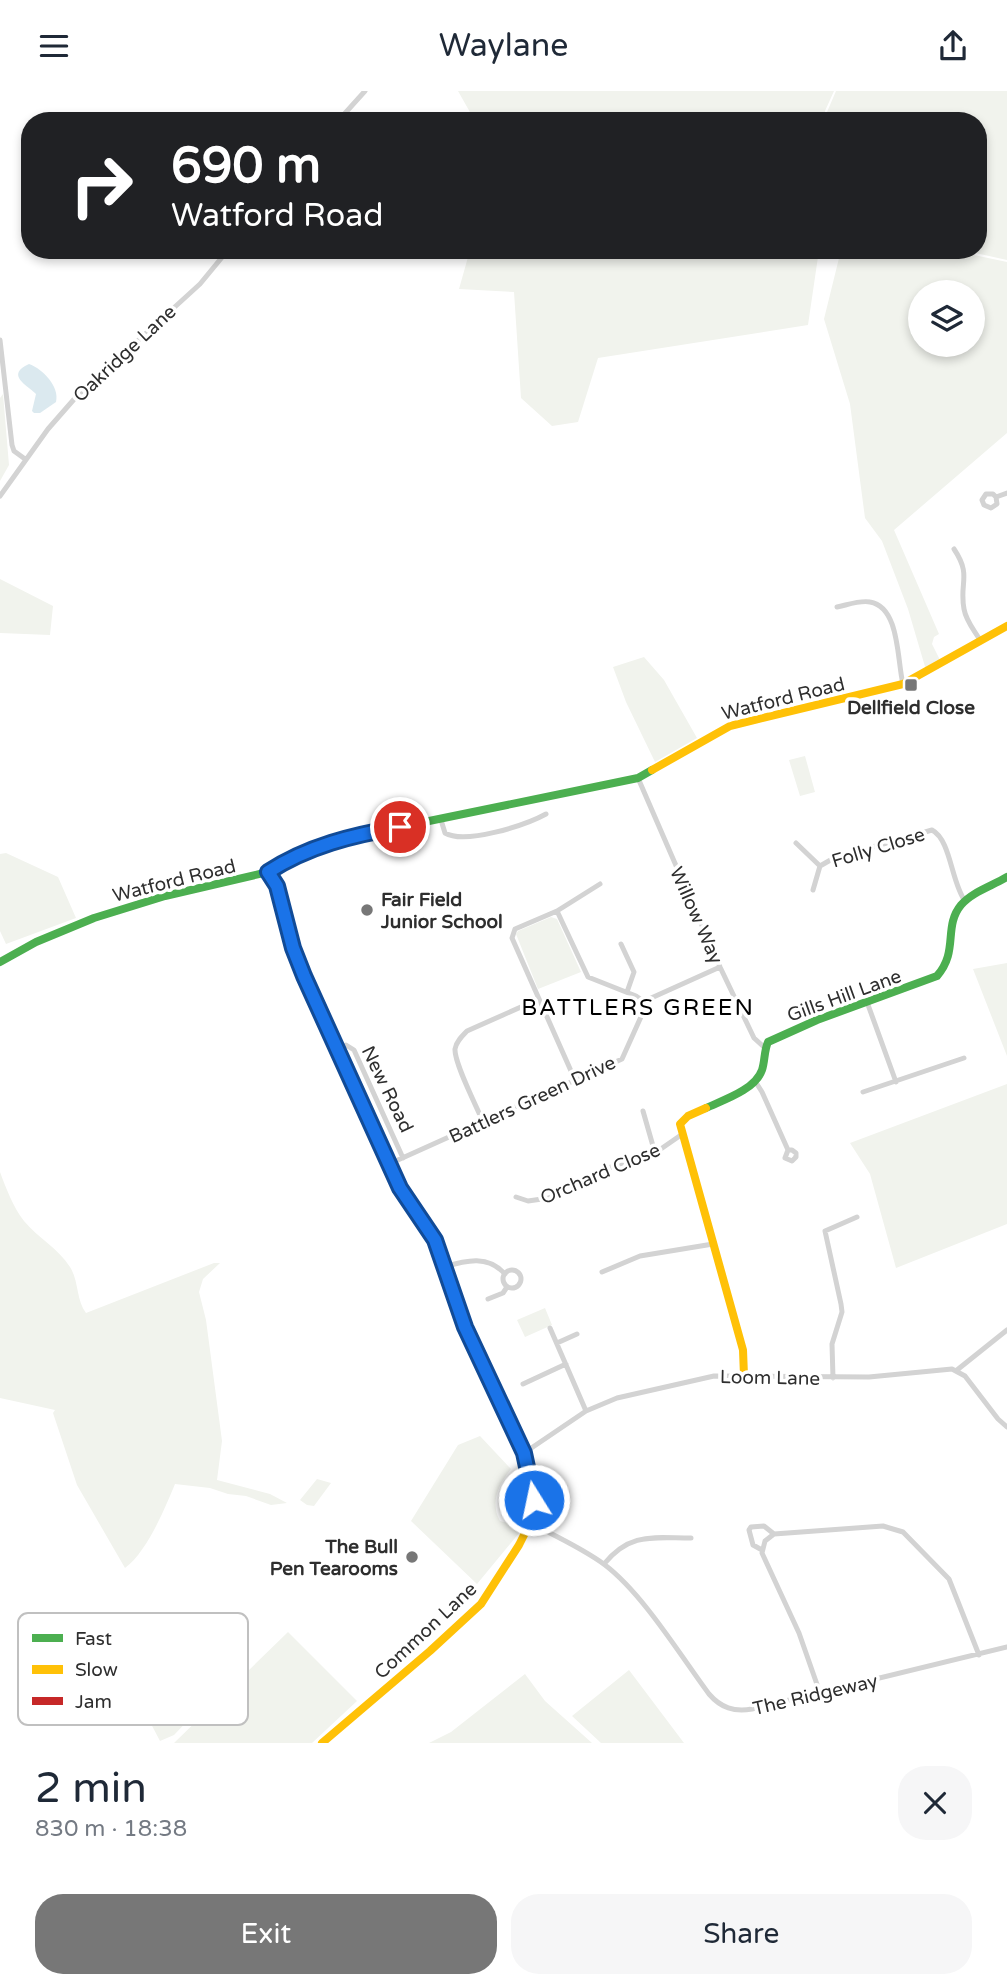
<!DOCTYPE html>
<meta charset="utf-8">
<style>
:root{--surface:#fff;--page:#f6f6f7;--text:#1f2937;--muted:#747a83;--accent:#777}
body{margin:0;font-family:"Varela Round",sans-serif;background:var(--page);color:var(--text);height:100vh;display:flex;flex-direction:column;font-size:26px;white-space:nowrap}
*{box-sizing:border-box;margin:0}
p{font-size:23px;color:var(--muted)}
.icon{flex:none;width:38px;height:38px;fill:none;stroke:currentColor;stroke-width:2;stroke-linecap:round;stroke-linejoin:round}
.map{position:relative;height:1652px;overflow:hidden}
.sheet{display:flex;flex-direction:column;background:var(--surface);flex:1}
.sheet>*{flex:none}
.hud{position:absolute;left:21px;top:21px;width:966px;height:147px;border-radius:28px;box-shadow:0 4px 10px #0003;background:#202124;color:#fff;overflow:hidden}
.fabs{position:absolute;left:908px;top:189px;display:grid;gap:14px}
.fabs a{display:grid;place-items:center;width:77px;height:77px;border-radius:50%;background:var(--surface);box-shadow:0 4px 10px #0003;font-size:35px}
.pin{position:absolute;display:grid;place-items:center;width:60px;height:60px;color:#fff;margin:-30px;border:4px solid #fff;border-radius:50%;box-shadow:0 2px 7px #0007}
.me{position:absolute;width:77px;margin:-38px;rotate:350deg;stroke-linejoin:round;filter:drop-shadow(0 0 5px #0008)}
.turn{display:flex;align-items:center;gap:24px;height:147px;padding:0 35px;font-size:32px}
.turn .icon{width:91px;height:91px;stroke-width:2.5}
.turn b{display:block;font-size:49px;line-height:60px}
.round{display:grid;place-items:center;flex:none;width:74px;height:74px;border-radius:28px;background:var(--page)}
.summary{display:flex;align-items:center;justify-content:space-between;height:119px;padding:0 35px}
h1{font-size:42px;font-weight:600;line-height:52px}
.button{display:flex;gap:14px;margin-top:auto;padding:14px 35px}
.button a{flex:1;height:80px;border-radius:28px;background:var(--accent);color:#fff;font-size:28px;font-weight:600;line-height:80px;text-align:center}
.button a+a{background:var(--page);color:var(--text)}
header{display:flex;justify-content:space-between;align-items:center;height:91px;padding:0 35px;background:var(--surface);font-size:32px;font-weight:600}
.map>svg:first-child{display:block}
.green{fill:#f1f3ed;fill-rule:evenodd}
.water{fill:#dbe9ef}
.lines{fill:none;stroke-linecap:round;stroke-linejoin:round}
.street{stroke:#d3d3d3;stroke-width:5}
.fast{stroke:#4caf50;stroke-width:8}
.slow{stroke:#ffc107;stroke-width:8}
.jam{stroke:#c62828;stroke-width:8}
.route-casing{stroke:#114b97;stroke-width:18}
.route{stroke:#1a73e8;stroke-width:12}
.poi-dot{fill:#777;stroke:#fff;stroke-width:2.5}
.labels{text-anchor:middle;stroke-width:7;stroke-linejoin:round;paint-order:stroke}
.street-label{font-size:19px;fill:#2e2e2e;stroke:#fff}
.poi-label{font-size:19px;font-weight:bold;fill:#2e2e2e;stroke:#fff}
.quarter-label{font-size:23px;letter-spacing:2px;fill:#000;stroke:#fff}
.key{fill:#fff;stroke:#c0c0c0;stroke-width:2}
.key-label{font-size:19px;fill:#2e2e2e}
</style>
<header><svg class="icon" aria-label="menu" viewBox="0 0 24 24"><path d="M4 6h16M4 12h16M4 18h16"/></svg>Waylane<svg class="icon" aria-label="share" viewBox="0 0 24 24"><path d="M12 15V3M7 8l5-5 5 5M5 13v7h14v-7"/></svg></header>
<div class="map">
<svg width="1007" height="1652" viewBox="0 0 1007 1652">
<rect width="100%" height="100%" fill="#fff"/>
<path class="green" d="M458,0H834L825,20V30H475Z
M836,0H1007V169L962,159H978V30H827V21Z
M470,159H819L808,234L598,267L578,331L552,335L521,307L514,201L459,198Z
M841,159H950L1007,171V342L894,439L939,543L934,546L932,553L941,571L926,579L908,518L882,450L865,427L850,313L824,228ZM920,201H973V254H920Z
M3,303L9,374L0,390V307Z
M0,488L53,515L50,544L0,542Z
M644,566L664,589L697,647L655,671L626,611L613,576Z
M805,665L815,701L800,705L789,669Z
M6,762L58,786L76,827L6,853L0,840V763Z
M551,826L557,828L581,881L538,898L516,843L518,840Z
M1007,872V965L973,878Z
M1007,993V1133L896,1177L870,1083L850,1052Z
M0,1081C6,1097 13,1116 24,1130C38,1147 58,1157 70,1176C79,1190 76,1209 86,1222L214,1172H220L203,1188L199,1201L206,1229L222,1350L217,1389L270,1403L287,1412L271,1414L246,1405L228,1403L210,1397L175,1393C165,1417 147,1461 125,1477L77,1394L53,1322L55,1319L0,1307Z
M545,1217L552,1234L525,1246L517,1229Z
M480,1345L511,1378C498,1394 490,1412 500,1430L524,1436L477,1493L411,1430L458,1354Z
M317,1388L331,1392L314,1415L307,1414L300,1409Z
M288,1541L357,1610L312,1652H174Z
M161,1574L197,1620L174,1644L160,1650L128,1589Z
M629,1579L684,1652H601L572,1625Z
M525,1583L545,1610L592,1652H429L451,1641Z"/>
<path class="water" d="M29,273C43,278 60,296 56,311L40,322H34L32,320L36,303C27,294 5,284 29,273Z"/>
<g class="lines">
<path class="street" d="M338,30L365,0
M0,249L12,354L14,360L25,368
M0,405L48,338L76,306L200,193L228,159
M996,406L997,413L991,417L984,414L982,409L986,403H993L996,406L1007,402
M954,458C972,485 959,491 964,518C966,530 974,539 980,549
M837,516C847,514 860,509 870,511C900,516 897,570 903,593
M638,687L720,876L754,947L765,957
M441,729L445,742C465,754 526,734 546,723
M796,752L820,775
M813,799L820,775L834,767L932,739C951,749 951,791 965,810
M557,820L600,793
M621,853L634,881L627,901
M867,911L896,991
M338,958L346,954L354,959L403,1067
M575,989L512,847L515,838L557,820L588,886L636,905L646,912
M755,990L762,1001L788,1059H792L796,1062V1066L792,1070L785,1067L788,1059
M863,1001L964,967
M643,1020L655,1062
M483,1031C477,1016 454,972 455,958C456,951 462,945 467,940L539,908
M389,1073L622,968L649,908L720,876
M516,1106L528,1110L549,1107L602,1079L655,1062L681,1044
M444,1176C467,1169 488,1164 505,1183
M503 1188a9 9 0 1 1 18 0a9 9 0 1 1-18 0Z
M602,1181L640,1165L713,1153
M488,1208L503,1202L507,1196
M550,1237L586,1320
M557,1252L577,1243
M957,1279L1007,1239
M833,1287L832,1253L842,1221L841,1213L825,1140L857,1126
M523,1293L566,1273
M524,1362L586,1320L617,1307L714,1285L869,1286L952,1278L965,1285L998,1328L1007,1336
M530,1432C555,1445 582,1457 605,1474C643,1503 680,1564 709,1603C721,1617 734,1621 752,1618L1007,1556
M762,1459L753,1454L749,1439L751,1436L764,1435L774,1443
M604,1473C630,1441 653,1447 691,1447
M820,1602L799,1542L762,1462L765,1450L774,1443L883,1435L903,1441L949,1488L979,1564"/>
<path class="fast" d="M0,871L36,851L94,827L165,805L268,781L319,756L356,745L638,687L652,679
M354,996L400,1097L434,1149L465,1236L524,1362L534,1409L532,1421
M706,1017C723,1009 755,999 762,979C765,970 764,960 768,951L817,929L937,885C959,860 943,836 961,814C972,801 992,795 1007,786"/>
<path class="slow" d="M652,679L730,635L903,593L1007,535
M706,1017L688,1025L680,1033L743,1259L744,1285
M322,1652L430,1560L481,1513L519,1454L530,1432L532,1421"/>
<path class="jam" d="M268,781C283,804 285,831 293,857C309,905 334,950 354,996"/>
</g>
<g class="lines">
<defs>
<path id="route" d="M400,736C353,744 308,755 268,781L277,795L293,857L304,885L400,1097L435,1149L465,1236L524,1362L534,1409"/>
</defs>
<use href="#route" class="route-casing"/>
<use href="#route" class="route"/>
</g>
<g class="poi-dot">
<rect x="904" y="587" width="14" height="14" rx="3.5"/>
<circle cx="367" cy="819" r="7"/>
<circle cx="412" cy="1466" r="7"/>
</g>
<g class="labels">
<g class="street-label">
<text transform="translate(124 262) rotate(-43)" y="7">Oakridge Lane</text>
<text transform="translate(783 607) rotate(-14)" y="7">Watford Road</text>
<text transform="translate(878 756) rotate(-17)" y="7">Folly Close</text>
<text transform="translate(174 789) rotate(-14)" y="7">Watford Road</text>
<text transform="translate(697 824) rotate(66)" y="7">Willow Way</text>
<text transform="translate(844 904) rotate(-20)" y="7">Gills Hill Lane</text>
<text transform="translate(388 998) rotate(64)" y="7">New Road</text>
<text transform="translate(532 1008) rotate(-25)" y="7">Battlers Green Drive</text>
<text transform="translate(600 1082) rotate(-23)" y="7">Orchard Close</text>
<text transform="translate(770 1286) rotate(1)" y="7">Loom Lane</text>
<text transform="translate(425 1539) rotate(-43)" y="7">Common Lane</text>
<text transform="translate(815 1603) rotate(-13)" y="7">The Ridgeway</text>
</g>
<g class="poi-label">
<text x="911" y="623">Dellfield Close</text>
<text x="381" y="815" text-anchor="start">Fair Field<tspan x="381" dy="22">Junior School</tspan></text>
<text x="398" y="1462" text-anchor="end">The Bull<tspan x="398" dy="22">Pen Tearooms</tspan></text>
</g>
<g class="quarter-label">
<text x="638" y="924">BATTLERS GREEN</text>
</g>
</g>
<rect x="18" y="1522" width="230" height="112" rx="10" class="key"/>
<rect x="32" y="1543" width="31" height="8" fill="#4caf50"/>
<rect x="32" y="1574" width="31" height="9" fill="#ffc107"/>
<rect x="32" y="1606" width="31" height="8" fill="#c62828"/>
<g class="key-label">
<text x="75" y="1554">Fast</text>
<text x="75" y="1585">Slow</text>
<text x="75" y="1617">Jam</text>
</g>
</svg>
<div class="fabs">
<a><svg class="icon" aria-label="layers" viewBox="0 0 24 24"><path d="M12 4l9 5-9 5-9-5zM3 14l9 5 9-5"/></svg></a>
</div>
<div class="pin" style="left:400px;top:736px;background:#d93025"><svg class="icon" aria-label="arrive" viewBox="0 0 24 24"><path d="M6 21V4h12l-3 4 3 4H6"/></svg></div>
<svg class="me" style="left:534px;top:1409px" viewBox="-20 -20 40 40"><circle r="17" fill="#1a73e8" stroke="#fff" stroke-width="3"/><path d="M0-11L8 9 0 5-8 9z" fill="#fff"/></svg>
<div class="hud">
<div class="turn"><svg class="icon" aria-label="right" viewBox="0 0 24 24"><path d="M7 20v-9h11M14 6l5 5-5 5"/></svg><div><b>690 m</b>Watford Road</div></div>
</div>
</div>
<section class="sheet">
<div class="summary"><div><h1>2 min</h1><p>830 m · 18:38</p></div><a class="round"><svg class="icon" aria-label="close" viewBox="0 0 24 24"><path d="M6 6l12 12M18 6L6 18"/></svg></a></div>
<div class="button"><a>Exit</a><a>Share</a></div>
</section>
